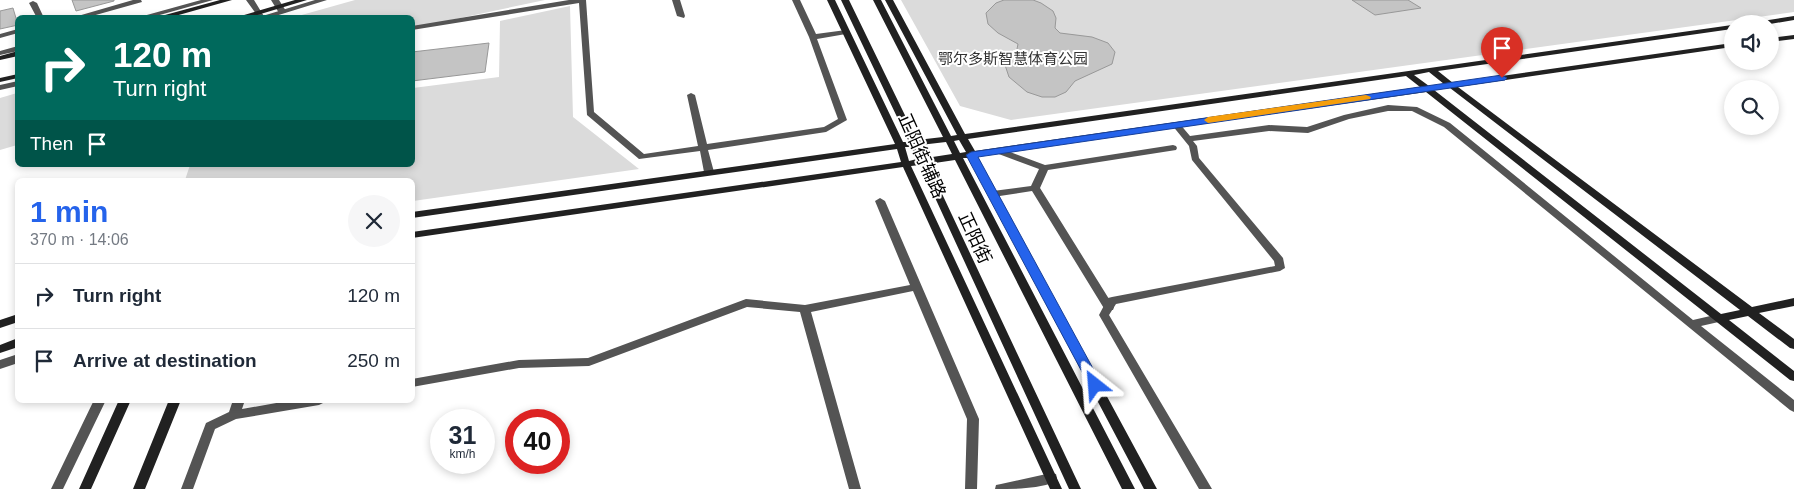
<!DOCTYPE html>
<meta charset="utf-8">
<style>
:root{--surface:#fff;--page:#f6f6f7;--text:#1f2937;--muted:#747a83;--line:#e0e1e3;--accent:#2563eb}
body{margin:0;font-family:Helvetica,"Noto Sans SC",sans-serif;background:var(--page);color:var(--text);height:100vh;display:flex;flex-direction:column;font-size:19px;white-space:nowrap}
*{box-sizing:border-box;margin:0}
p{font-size:16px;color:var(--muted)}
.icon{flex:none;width:28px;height:28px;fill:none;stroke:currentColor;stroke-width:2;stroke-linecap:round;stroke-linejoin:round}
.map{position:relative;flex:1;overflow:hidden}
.details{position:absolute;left:15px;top:178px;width:400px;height:225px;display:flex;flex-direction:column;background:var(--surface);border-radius:8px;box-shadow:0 2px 8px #0003}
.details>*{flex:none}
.hud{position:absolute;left:15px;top:15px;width:400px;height:152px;border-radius:8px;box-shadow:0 2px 8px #0003;background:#00695c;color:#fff;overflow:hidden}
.tools{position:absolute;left:1724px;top:15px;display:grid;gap:10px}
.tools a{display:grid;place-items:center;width:55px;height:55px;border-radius:50%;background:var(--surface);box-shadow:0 2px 8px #0003;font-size:25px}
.speed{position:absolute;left:430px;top:409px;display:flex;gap:10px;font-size:25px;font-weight:700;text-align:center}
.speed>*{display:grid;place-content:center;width:65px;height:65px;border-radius:50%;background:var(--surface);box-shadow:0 2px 8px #0003;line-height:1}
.speed small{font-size:12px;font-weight:400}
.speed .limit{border:8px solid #d22;background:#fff;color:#111}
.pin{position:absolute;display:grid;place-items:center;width:42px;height:42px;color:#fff;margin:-51px -21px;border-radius:50% 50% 50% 0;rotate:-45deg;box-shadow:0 0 5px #0007}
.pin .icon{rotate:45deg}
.me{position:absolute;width:55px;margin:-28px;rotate:332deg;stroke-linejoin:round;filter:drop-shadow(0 0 4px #0008)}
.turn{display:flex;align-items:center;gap:18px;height:105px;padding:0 15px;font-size:22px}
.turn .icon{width:65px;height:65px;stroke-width:2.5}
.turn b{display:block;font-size:35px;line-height:42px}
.then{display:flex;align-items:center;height:48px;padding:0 15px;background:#0003;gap:10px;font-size:19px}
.round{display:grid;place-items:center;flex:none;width:52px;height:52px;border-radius:26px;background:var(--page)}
.head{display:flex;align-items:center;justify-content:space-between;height:85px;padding:0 15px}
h1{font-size:30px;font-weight:800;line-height:38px;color:var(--accent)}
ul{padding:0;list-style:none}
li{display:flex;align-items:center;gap:15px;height:65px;padding:0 15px;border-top:1px solid var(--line)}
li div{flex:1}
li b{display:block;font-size:19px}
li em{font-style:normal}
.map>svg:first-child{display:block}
.green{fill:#dbdbdb}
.building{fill:#c4c4c4;stroke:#989898}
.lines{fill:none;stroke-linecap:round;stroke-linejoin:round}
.lane{fill:#545454;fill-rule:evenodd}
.street{fill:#545454;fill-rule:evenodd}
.secondary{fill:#212121;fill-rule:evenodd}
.route{fill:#2563eb;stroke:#184099}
.slow{fill:#f59e0b}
.labels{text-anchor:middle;stroke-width:4;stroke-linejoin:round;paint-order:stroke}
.far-park-label{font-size:15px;fill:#323232;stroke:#fff}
.street-label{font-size:18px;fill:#000;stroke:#fff}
</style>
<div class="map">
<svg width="1794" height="489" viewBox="0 0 1794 489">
<rect width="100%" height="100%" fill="#fff"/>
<path class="green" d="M355,0H545L413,28L412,18H291Z
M901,0H1794V12L1011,120L960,106Z
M570,6L573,117L639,169L413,201L412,180H185L190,165H412L413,88L499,77L500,21Z
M17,93V145L0,150V98Z"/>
<path class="building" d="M72,0H114V1L76,11Z
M1004,0H1033L1041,3L1053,11L1056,18L1055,28L1060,33L1092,37L1108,43L1115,52L1112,64L1075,81L1066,92L1055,97H1042L1027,92L1009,77L1005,65L1016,54L1018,44L998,33L988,24L986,13L996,3Z
M1352,0H1408L1421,8L1375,15Z
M13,8L18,25L0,29V11Z
M489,43L485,72L412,81V52Z"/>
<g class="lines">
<path class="lane" d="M201,0H213L149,18H136Z
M315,0H327L269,18H256Z
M33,1L37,3L44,18H37L29,3Z
M18,46V51L0,55V51Z
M18,81V86L0,90V85Z
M1173,145L1176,146L1177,148L1176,150L1048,170L1040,188L1114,307L1113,310H1105L1032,191L993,197L988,194L993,191L1031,186L1039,169L996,153L995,151L996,149H1002L1045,165Z"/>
<path class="street" d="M133,0H141L142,2L85,18H71Z
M246,0H254L265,18H259Z
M271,0H279L286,11L285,13H279Z
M569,0H586L594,112L644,154L698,146L687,95L691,93L695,95L707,144L824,127L838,119L809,37L792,0H800L816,34L846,30L850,32L846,34L817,39L847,120L826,132L708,150L714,172L709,175L704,172L700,151L639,159L587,115L579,3L412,30V26Z
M672,0H680L685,16L684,18L677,16Z
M18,29V33L0,38V34Z
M1388,105L1417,107L1450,123L1693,320L1719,314L1723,315L1724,318L1723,321L1701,326L1794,400V412L1790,410L1444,127L1412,111H1388L1349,119L1308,133L1269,131L1193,141L1197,146L1199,158L1283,258L1285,268L1280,271L1116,304L1109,315L1212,489H1199L1099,315L1108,298L1112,297L1275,266L1274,261L1192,160L1189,146L1172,125L1173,123H1179L1190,136L1269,125L1307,127L1344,115Z
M880,198L885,201L979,419L977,489H965L967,419L913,291L811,312L861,489H849L800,312L747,307L589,366L519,368L412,387V379L519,360L588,358L746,299L805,305L910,285L875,201Z
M18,354V363L0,369V360Z
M94,400H106L63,489H51Z
M233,400H245L242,409L293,400H325L323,403L319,405L236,419L215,429L193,489H181L206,423L229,412Z
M1051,473L1056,474L1057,478L1056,482C1035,489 1016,489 995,489L996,485L1001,484Z"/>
<path class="secondary" d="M220,0H232L168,18H154Z
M295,0H307L247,18H234Z
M827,0H835L903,142H909L841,0H849L917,140L943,137L873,0H881L951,136L957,135L885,0H893L965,134L1732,25V29L1438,71L1453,83L1732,43V47L1458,87L1752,307L1794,298V306L1759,313L1794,339V349L1790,348L1748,316L1729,320L1794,371V381L1790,380L1426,92L977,156L1157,489H1144L969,158H963L1135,489H1122L955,160L928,164L1081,489H1069L920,165L911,166L1062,489H1050L903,167L412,238V232L901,162L897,149L412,218V212L895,144ZM1429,72L1444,84L1429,86L1414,75ZM1406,76L1420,87L975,151L968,139ZM1450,88L1740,310L1721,314L1434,90ZM959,140L966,152L960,153L954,141ZM946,142L952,154L926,158L920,145ZM905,147H911L917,159L909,161Z
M1794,16V20L1770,24H1753L1756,22Z
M1794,35V39L1770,42V38Z
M18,51V56L0,60V56Z
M18,74V78L0,82V78Z
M18,314V322L0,328V320Z
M18,338V347L0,353V345Z
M119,400H131L91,489H79Z
M169,400H181L145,489H133Z"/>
</g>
<path class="route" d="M1502,75L1507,78L1505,80L978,157L1102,385L1100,389H1091L1089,385L966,155L971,152Z"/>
<path class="slow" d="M1366,95L1371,97L1370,99L1208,123L1204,120L1208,117Z"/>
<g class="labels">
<g class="far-park-label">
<text x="1013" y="64">鄂尔多斯智慧体育公园</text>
</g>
<g class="street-label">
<text transform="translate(922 156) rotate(66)" y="6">正阳街辅路</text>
<text transform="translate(975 238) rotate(65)" y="6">正阳街</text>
</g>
</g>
</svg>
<div class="tools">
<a><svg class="icon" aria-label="sound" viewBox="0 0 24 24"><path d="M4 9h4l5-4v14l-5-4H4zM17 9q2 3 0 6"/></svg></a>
<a><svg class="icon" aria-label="search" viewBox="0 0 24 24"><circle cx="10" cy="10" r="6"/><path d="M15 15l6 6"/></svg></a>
</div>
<div class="speed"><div>31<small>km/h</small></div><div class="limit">40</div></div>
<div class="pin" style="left:1502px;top:78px;background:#d93025"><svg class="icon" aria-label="arrive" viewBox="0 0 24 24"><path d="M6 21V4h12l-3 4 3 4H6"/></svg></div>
<svg class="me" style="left:1095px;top:385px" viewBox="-20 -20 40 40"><path d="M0-17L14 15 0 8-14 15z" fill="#2563eb" stroke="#fff" stroke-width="4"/></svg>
<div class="hud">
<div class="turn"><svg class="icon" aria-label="right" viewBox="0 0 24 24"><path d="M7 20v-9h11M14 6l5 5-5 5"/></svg><div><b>120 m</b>Turn right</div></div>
<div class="then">Then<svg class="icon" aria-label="arrive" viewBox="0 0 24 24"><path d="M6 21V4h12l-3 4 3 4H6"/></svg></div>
</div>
<section class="details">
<div class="head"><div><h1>1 min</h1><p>370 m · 14:06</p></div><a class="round"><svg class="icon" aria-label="close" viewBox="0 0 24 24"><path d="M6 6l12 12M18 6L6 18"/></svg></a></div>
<ul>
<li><svg class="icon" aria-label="right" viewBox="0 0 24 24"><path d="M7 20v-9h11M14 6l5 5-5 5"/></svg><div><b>Turn right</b></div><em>120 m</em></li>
<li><svg class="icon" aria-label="arrive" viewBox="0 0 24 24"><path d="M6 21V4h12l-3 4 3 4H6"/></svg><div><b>Arrive at destination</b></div><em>250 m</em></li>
</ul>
</section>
</div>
